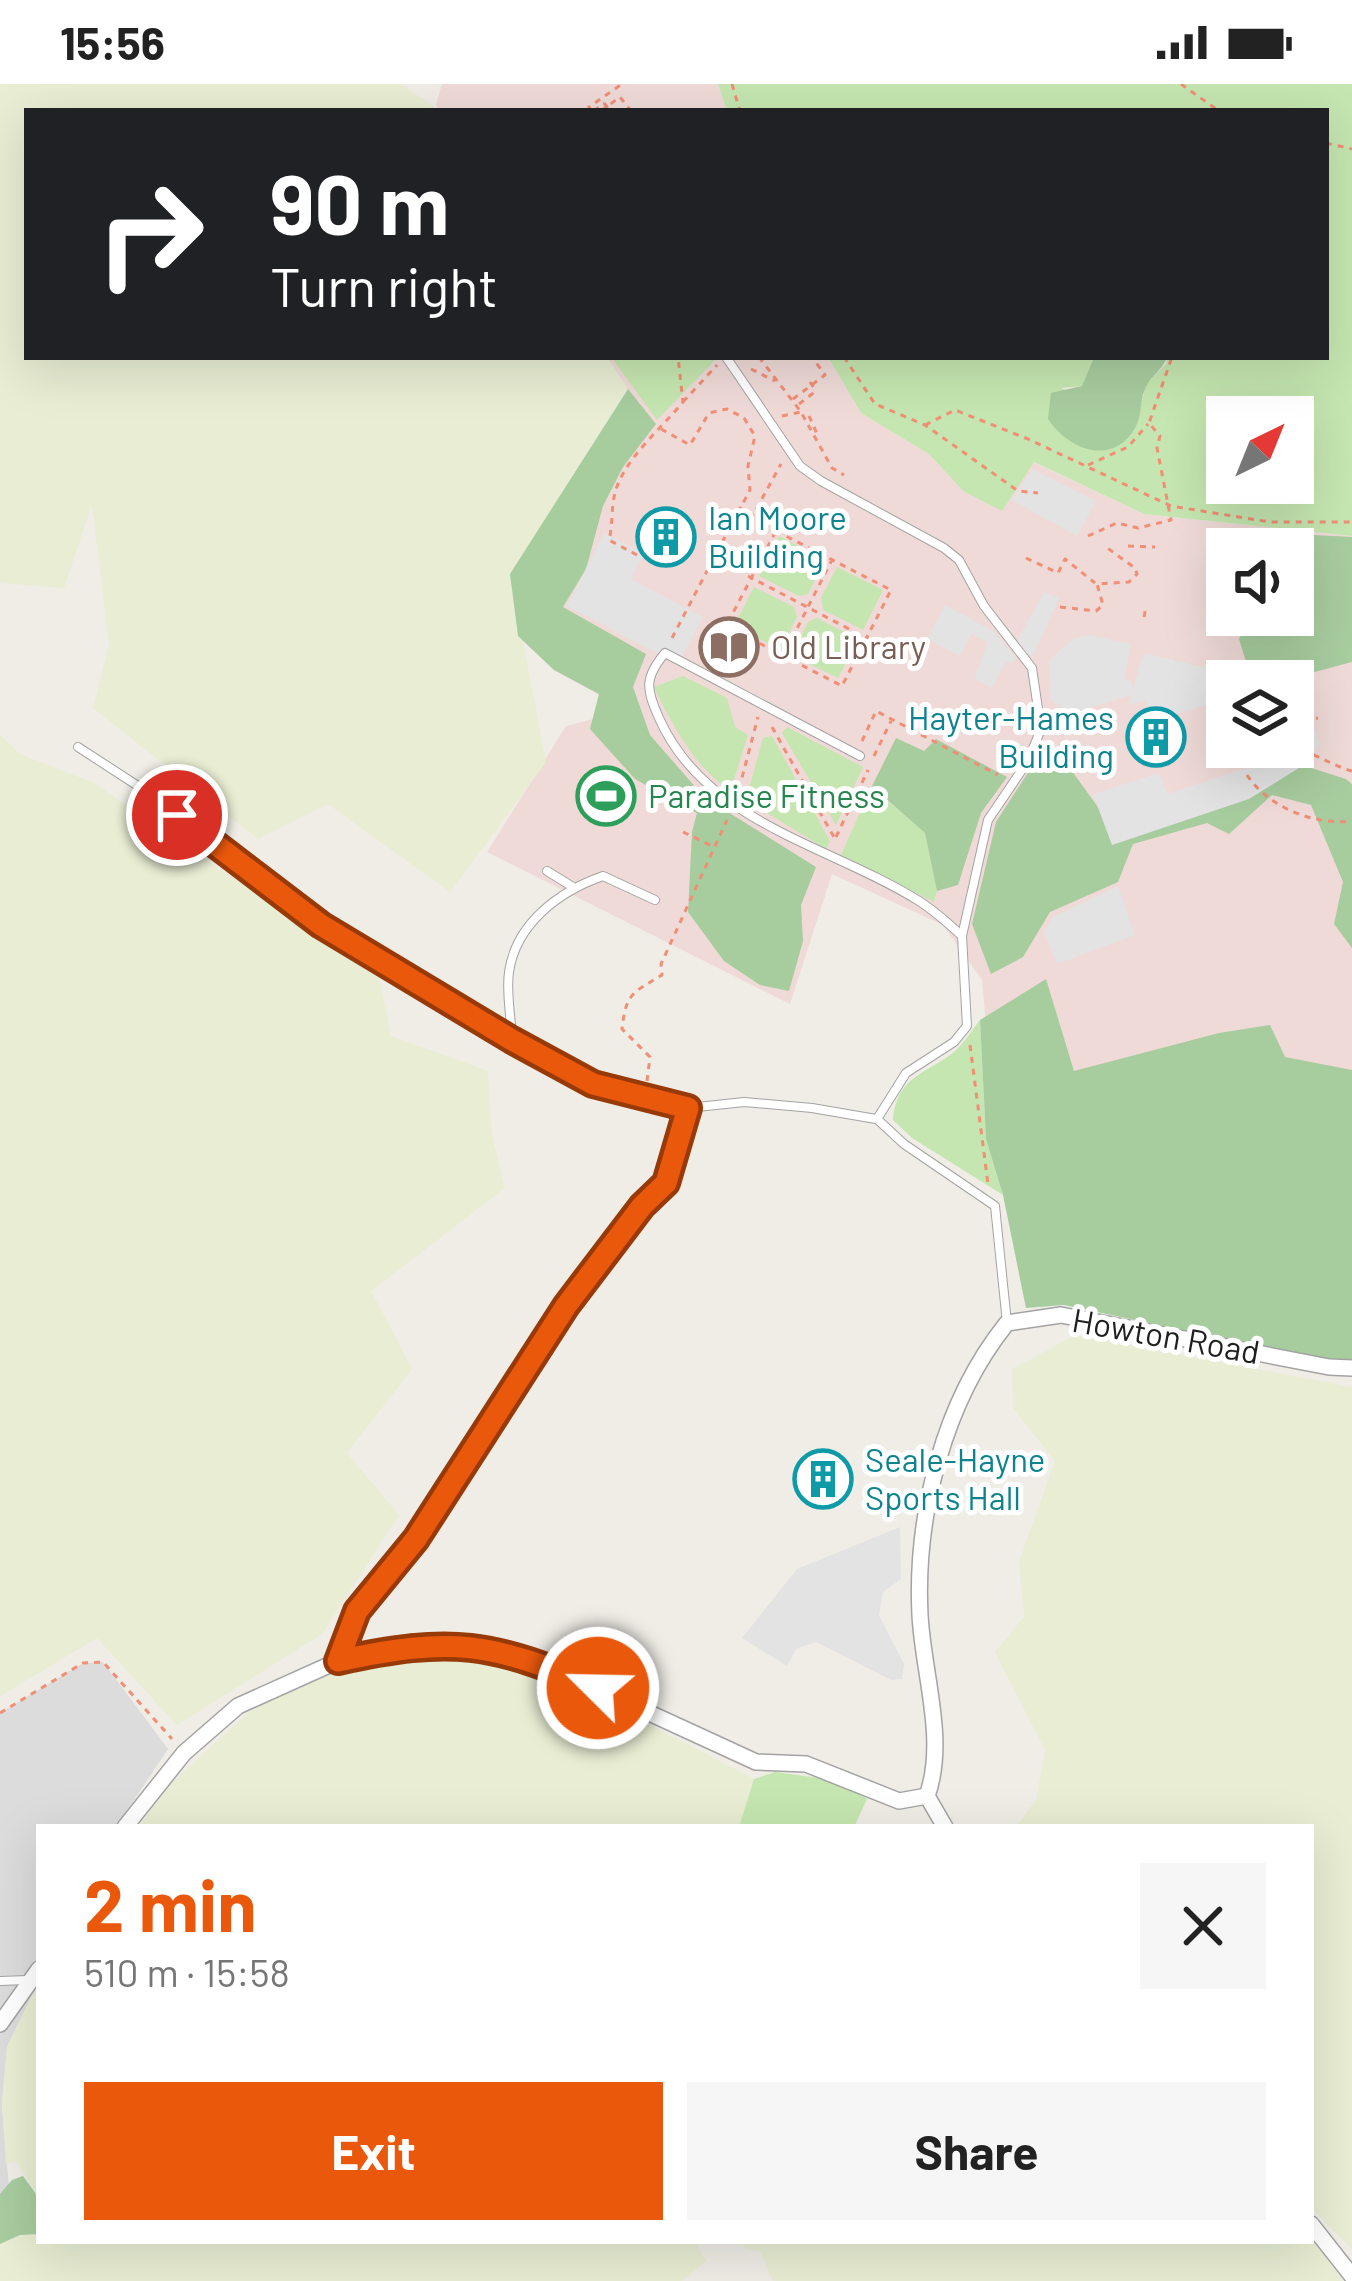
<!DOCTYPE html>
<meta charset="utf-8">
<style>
:root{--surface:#fff;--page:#f6f6f6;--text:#222;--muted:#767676;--accent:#ea580c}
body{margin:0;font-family:Barlow,sans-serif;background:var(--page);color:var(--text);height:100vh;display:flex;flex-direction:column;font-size:45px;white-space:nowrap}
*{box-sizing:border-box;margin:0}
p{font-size:39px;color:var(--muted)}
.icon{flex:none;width:66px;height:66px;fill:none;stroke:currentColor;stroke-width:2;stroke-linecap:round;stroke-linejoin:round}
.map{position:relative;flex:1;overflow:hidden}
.sheet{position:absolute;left:36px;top:1740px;width:1278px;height:420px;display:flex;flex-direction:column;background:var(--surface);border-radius:0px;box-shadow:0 12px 48px #0002}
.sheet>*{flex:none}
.banner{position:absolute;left:24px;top:24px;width:1305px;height:252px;border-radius:0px;box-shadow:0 12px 48px #0002;background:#202124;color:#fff;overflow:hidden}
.needle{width:78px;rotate:43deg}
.tools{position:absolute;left:1206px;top:312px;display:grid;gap:24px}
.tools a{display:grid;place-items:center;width:108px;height:108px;border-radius:0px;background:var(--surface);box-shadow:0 12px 48px #0002;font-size:60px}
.pin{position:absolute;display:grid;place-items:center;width:102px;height:102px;color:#fff;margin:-51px;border:6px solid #fff;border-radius:50%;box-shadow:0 3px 12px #0007}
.me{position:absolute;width:132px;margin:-66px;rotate:293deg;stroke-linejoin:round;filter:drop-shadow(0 0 9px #0008)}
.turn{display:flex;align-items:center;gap:42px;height:252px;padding:0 48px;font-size:54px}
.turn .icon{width:156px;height:156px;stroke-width:2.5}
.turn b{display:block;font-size:84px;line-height:102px}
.round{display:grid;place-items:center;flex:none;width:126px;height:126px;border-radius:0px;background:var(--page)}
.headline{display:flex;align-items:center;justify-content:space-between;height:204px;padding:0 48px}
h1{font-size:72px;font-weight:700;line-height:90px;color:var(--accent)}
.button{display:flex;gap:24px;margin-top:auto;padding:24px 48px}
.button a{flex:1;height:138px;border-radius:0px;background:var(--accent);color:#fff;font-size:48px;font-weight:700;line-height:138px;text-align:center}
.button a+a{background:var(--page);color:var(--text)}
.status{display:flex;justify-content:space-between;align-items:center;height:84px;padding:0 60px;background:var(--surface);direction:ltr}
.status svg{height:33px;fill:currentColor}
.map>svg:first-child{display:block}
.residential{fill:#dddcdc}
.commercial{fill:#efdad7;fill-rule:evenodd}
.farmland{fill:#e8edd3}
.grass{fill:#c5e6b0;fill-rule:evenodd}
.forest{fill:#a7cc9e}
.parking{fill:#e3e3e3}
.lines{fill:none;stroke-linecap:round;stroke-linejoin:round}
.service-casing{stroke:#a3a3a3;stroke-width:10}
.minor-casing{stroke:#a3a3a3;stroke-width:18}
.path{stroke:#f08e76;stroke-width:3;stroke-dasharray:6 6;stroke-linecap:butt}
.service{stroke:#fff;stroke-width:8}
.minor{stroke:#fff;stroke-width:15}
.path-bridge{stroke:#f08e76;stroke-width:3;stroke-dasharray:6 6;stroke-linecap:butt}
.route-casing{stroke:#983908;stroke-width:30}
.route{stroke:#ea580c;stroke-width:21}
.labels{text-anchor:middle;stroke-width:10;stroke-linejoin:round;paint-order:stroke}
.culture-label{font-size:33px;fill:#0d838f;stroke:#fff;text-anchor:start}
.education-label{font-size:33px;fill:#785e54;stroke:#fff;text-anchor:start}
.leisure-label{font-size:33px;fill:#27864d;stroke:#fff;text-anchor:start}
.street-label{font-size:33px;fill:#1f1f1f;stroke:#fff}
</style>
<div class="status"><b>15:56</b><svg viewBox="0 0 49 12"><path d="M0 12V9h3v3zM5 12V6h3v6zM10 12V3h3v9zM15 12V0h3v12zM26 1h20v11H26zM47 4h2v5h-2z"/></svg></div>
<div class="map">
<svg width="1352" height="2197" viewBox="0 0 1352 2197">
<rect width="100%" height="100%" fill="#efede6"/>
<path class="residential" d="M103,1578L168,1665L116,1743H39V1897L7,1963L2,2024L9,2103L0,2111V1629L83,1579Z"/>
<path class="commercial" d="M442,0H718L727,27H440L436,21Z
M607,273H828L861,329L929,370L963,407L1002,426L1033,378L1144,430L1352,452V1274L998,1075L982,896L943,841L832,790L790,920L487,768L566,642L593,635L599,611L554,586L518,552L628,306ZM1227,465H1293V531H1227ZM1227,597H1293V663H1227Z"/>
<path class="farmland" d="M0,0H401L440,27H27V273H607L628,305L510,490L546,678L450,808L328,720L258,755L93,624L109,561L92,420L64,504L0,499Z
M0,651L20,670L94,699L379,894L391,952L488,987L492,1051L505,1104L371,1207L412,1285L347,1369L399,1431L322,1550L177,1641L97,1554L0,1612Z
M1076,1251L1352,1303V2165L1311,2124V1743H1016L1036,1716L1045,1666L995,1568L1024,1533L1019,1478L1055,1377L1013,1324L1012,1285Z
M404,1571H465L512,1578L560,1594L754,1695L739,1743H140L164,1706L250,1627L347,1582Z
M39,1897V2114L16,2077L6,2080L2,2017L7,1963Z
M39,2150V2157H694L706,2177L682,2197H0V2160L20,2151Z
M1311,2153L1343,2197H773L760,2167L744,2164L742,2157H1311Z"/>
<path class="grass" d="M718,0H1352V452L1144,430L1034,378L1002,427L963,407L929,370L861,329L828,273H1094L1082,302L1061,304L1136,342L1146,300L1166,280L1167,273H1326V27H727ZM1227,333H1293V399H1227Z
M611,273H718L657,336Z
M779,452L825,476L808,510L799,512L759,492Z
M837,483L883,506L863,546L823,526L821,514Z
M754,503L794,523L797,533L781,566L734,542Z
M817,534L858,555L838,594L791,571L808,538Z
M683,592L727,614L735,643L748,651L730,708C693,679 674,645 654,603Z
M787,643L863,683L836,741L782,649Z
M772,652L830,757L826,765L746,716L763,654Z
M872,702L925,749L937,807L934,818L841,771Z
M980,936L986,1055L1003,1111L912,1054L893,1036C897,991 926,991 955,967C965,958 972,946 980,936Z
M775,1688L834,1696L867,1715L854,1743H739L754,1695Z"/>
<path class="forest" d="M1094,273H1167C1163,286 1151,291 1146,303C1140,314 1142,328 1137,340C1116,384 1069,367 1048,335L1051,309L1082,302Z
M628,305L656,340L623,383L603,422L586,485L563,523L646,570L633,603L650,651L704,713L816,783L801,821L803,857L789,907L760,901L724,877L688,828L692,748L697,729L635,695L590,645L599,610L554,586L518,552L510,490Z
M1294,450L1352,453V578L1292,594L1247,581L1239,555L1250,534L1293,531Z
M896,654L924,667L936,655L1007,693L981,729L958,801L937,807L925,749L872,702Z
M1044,664L1061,672L1103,730L1292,678L1346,695L1352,700V864L1334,840L1343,798L1311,721L1272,711L1229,750L1207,739L1133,760L1118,798L1050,828L1023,873L991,890L972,840L996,738Z
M1046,895L1074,987L1219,949L1270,941L1285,973L1352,986V1278L1331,1277L1064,1221L1026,1224L1003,1111L986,1055L980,936Z
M23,2092L39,2114V2150L20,2151L0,2160V2110L12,2096Z"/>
<path class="parking" d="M1032,385L1096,417L1077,452L1012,416Z
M604,449L644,469L631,495L703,533L678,580L567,522Z
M1044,508L1059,514L1032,574L1017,557Z
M945,521L993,547L1016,574L1012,579L1006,578L992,604L974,595L988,558L971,550L960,572L927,555Z
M1090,551L1131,560L1124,595L1131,597L1132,607L1144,569L1261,597H1227V614L1153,637L1146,617L1130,620L1131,611L1068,630L1051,616L1049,576L1074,554Z
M1293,607L1301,631L1310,629L1320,661L1307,679L1249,715L1112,761L1093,710L1159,689L1167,710L1243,685L1242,679L1255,674L1253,665L1293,663Z
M1118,802L1135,851L1057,880L1044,848L1053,833Z
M900,1443L901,1495L883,1508L879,1531L904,1580L902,1595L891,1596L816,1558L796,1565L787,1582L742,1554L797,1485Z"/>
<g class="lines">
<defs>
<path id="service" d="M726,273L800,382L821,397L944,464L959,476L984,522L1032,584L1041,645L1028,677L988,736L962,852L967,942L954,958L906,989L877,1035L904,1060L995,1122L1007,1239
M78,663L141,704L321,841L593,1000L688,1024L744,1018L812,1024L876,1035
M860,672L665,569C644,594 646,605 659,634C706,740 830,761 919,817C935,827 948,839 962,852
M547,787L573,803
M512,954C511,933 506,909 509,888C516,839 560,807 603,792L655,816
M339,1575L357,1527L416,1455L567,1222L642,1122L666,1099L688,1024
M0,1897L28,1896"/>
<path id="minor" d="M125,1743L184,1669L238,1622L338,1577L402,1563L453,1560L494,1565L545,1581L756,1678L806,1680L899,1717L927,1712
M945,1743L927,1712C947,1656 923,1590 920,1531C915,1431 944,1317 1007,1239L1061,1231L1329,1283L1352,1284
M0,1940L39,1885
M1311,2140L1352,2192"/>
</defs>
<use href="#service" class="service-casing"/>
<use href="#minor" class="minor-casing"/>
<path class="path" d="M732,0L740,27
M1181,0L1219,27
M591,27L589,23L622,0
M594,27L604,19
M601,27L620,13L631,27
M1326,59L1352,65
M759,273L801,328L832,384L844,391
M844,273L875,320L925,341L1018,407L1038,409
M751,285L775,297
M793,315L825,291L812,273
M683,318L717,281
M799,320L816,307
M782,332L801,328
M809,332L818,352
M925,341L955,326L1028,355L1171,422L1270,438H1352
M661,345L690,361L709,329L727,325L744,334L755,352L748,382L750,406L741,423
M1088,381L1128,363L1148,340
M707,447L717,437L736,431
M776,447L891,506L842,602L726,542Z
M1088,452L1117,439L1138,444L1171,436L1157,364L1160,352L1149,339L1172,273
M1128,462L1155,463
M637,471L609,456C613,441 611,424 615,409C623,376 662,344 683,318L678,273
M1026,474L1058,489L1065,475L1095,499
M748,492L870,556
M1060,523L1096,527L1103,521L1097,500L1129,498L1137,490L1135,484L1106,463
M1144,533L1146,523
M672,554L740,424L753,431L781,380
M781,576L835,470
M1293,641L1318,634
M772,643L835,755
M862,657L876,627L998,691
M1291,663C1314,668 1330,681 1352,687
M874,672L891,637
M1247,691C1267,722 1314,742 1352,737
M739,705L758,633
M683,748L712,762
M836,753L868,686
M970,961L988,1100
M647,997L650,973L622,945C626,908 633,909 662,891L661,880L727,736
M0,1629L83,1579L103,1578L172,1655"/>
<use href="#service" class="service"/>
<use href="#minor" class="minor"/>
<path class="path-bridge" d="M604,19L610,27
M810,298L816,307"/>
</g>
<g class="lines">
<defs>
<path id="route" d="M177,731L321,841L512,956L593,1000L688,1024L666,1099L642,1122L566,1222L416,1455L357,1527L338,1577C453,1552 490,1558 598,1604"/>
</defs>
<use href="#route" class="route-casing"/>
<use href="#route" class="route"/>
</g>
<defs>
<symbol id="building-ring" viewBox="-11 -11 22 22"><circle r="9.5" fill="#fff" stroke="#0f9aa8" stroke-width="1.5"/><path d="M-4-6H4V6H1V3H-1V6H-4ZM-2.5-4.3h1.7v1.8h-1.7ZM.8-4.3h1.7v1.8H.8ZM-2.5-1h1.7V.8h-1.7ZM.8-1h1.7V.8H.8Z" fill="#0f9aa8"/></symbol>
<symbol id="library-ring" viewBox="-11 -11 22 22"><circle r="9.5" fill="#fff" stroke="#8d6e63" stroke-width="1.5"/><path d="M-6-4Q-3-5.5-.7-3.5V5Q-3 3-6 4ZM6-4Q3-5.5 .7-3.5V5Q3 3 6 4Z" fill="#8d6e63"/></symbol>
<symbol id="stadium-ring" viewBox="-11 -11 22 22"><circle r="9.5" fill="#fff" stroke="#2e9e5b" stroke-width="1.5"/><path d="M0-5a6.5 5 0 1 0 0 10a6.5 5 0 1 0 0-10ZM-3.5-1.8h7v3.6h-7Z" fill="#2e9e5b"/></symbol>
</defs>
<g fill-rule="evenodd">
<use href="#building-ring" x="633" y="420" width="66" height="66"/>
<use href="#library-ring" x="696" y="530" width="66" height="66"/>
<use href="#building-ring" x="1123" y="620" width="66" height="66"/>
<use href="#stadium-ring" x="573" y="679" width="66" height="66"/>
<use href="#building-ring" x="790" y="1362" width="66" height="66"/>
</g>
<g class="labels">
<g class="culture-label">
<text x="708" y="446">Ian Moore<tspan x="708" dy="38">Building</tspan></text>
<text x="1114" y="646" text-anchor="end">Hayter-Hames<tspan x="1114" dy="38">Building</tspan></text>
<text x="865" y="1388">Seale-Hayne<tspan x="865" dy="38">Sports Hall</tspan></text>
</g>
<g class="education-label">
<text x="771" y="575">Old Library</text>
</g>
<g class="leisure-label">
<text x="648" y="724">Paradise Fitness</text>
</g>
<g class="street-label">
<text transform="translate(1166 1252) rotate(10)" y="12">Howton Road</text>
</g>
</g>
</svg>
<div class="tools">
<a><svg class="needle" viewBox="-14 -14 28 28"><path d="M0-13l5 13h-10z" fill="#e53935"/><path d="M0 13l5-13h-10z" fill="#767676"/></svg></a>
<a><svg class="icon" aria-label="sound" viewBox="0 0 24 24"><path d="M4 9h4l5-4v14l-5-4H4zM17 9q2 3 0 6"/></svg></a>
<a><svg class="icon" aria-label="layers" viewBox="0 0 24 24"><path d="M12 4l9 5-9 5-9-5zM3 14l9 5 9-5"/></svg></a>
</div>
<div class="pin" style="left:177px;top:731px;background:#d93025"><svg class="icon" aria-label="arrive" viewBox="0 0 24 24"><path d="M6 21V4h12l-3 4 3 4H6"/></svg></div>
<svg class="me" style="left:598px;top:1604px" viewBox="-20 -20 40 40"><circle r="17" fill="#ea580c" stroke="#fff" stroke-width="3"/><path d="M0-11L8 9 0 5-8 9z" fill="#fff"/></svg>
<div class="banner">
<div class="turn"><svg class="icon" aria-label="right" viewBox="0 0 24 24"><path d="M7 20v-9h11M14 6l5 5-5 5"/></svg><div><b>90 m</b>Turn right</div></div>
</div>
<section class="sheet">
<div class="headline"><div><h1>2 min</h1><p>510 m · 15:58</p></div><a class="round"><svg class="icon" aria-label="close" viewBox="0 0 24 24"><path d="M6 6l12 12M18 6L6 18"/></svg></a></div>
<div class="button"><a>Exit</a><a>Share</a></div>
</section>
</div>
